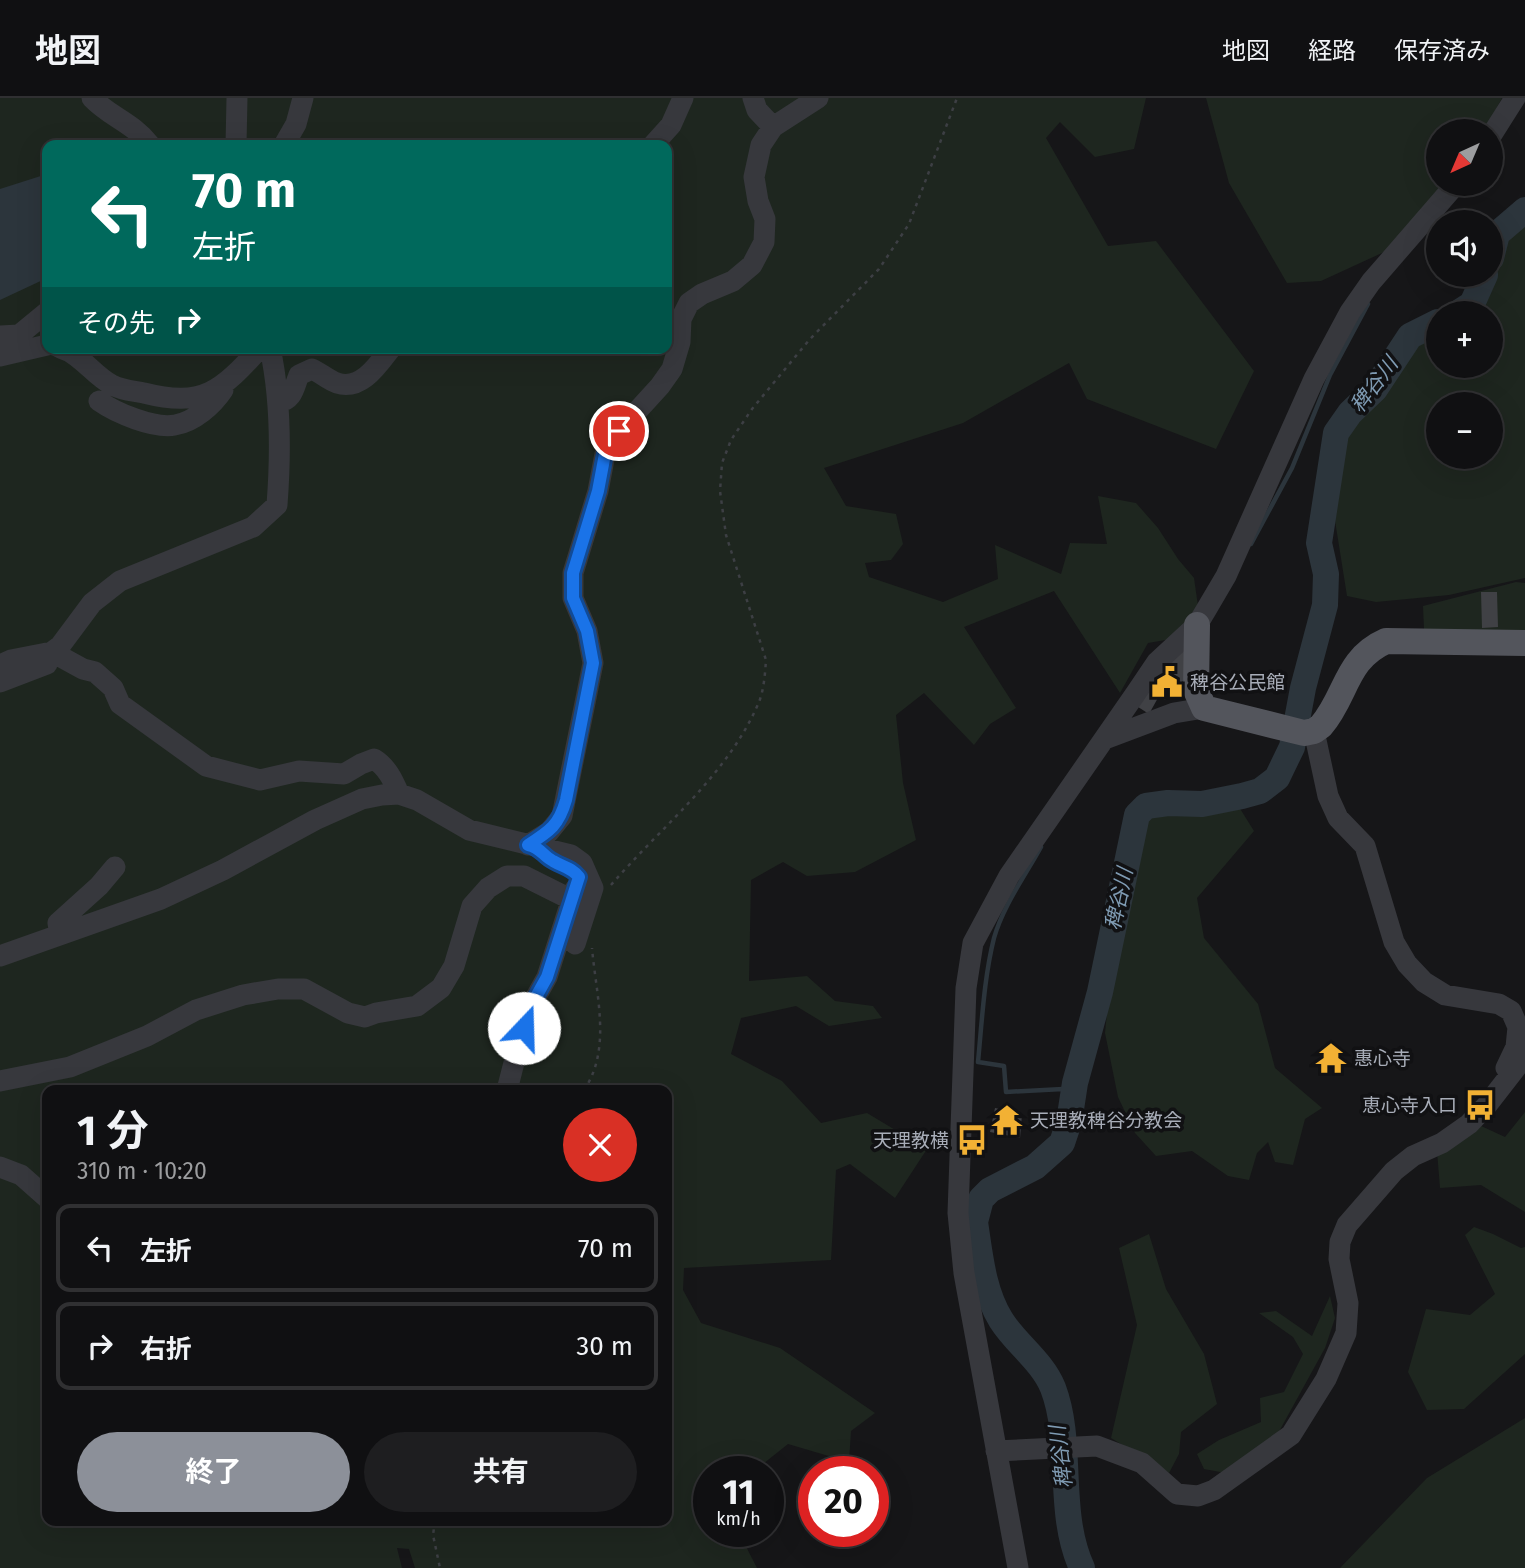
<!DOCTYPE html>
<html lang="ja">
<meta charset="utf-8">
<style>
:root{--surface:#101012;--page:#1e1e20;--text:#f1f3f6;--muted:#9c9d9f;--line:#303032;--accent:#8c9099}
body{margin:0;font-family:"Fira Sans","Noto Sans JP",sans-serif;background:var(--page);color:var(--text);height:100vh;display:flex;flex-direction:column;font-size:26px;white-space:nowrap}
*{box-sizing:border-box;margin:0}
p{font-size:23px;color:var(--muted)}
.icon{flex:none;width:38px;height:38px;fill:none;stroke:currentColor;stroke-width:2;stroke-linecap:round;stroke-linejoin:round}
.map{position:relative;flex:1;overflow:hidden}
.details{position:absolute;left:42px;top:987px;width:630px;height:441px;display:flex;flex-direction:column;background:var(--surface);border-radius:14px;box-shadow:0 7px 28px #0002,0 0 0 2px var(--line)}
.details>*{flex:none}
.top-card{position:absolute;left:42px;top:42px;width:630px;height:214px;border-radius:14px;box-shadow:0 7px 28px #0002,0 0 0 2px var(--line);background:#00695c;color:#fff;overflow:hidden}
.needle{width:46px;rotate:224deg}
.buttons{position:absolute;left:1426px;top:21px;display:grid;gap:14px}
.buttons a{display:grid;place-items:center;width:77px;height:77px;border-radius:50%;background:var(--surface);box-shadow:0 7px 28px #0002,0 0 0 2px var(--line);font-size:35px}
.speed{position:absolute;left:693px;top:1358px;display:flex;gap:14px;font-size:35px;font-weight:700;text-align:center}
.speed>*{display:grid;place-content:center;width:91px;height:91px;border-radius:50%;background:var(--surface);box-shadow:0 7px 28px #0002,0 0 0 2px var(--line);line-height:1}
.speed small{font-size:18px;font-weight:400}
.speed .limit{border:10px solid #d22;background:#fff;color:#111}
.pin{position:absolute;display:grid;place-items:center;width:60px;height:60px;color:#fff;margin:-30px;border:4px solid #fff;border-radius:50%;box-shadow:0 2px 7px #0007}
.me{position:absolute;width:77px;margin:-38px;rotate:21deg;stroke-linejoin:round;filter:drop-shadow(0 0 5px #0008)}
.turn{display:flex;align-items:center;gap:24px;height:147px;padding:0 35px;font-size:32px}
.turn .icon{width:91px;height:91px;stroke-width:2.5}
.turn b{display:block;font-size:49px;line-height:60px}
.then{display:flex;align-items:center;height:66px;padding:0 35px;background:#0003;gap:14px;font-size:26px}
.round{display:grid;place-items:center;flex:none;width:74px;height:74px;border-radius:37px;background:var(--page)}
.head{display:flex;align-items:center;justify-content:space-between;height:119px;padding:0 35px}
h1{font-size:42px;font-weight:700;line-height:52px}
.cta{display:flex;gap:14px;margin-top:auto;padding:14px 35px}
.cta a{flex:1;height:80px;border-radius:42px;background:var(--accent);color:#fff;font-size:28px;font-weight:700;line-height:80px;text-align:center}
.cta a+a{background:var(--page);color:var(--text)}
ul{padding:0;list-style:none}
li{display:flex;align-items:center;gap:21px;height:88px;margin:0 14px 10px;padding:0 21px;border:4px solid var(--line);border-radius:14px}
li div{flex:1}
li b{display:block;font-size:26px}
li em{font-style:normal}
header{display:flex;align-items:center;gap:42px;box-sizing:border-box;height:98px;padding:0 35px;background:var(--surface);border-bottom:2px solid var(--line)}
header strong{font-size:33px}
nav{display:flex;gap:38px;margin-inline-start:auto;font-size:24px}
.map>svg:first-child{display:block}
.green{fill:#1e261f;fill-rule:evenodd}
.water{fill:#2c353c}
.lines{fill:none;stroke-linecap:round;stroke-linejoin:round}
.stream{stroke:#2c353c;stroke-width:4.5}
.river{stroke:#2c353c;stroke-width:26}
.building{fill:#404145}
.path{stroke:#3d3f44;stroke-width:2.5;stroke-dasharray:3.5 5;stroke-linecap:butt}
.minor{stroke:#37383d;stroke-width:21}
.major{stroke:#53555c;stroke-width:26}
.route-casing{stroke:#114b97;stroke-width:18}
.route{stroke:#1a73e8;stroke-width:12}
.labels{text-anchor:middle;stroke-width:7;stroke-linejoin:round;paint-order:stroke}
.poi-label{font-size:19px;fill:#a8adb8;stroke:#111113;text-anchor:start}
.water-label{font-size:21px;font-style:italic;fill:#7f9bb3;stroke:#111113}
</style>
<header>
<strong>地図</strong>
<nav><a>地図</a><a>経路</a><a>保存済み</a></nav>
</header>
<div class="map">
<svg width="1525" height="1470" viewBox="0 0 1525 1470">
<rect width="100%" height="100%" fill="#161618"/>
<path class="green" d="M0,0H1146L1134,51L1095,59L1060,24L1046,40L1108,148L1156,143L1254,273L1216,351L1087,301L1069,265L963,325L824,370L846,408L896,416L903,446L891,462L865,465L869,479L943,504L998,481L995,447L1061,476L1070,445L1107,446L1098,398L1136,405L1158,430L1178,461L1194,480L1198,508L1177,540L1148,545L1120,595L1054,493L964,529L1016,610L990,626L974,647L924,595L896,617L903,685L916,742L855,774L807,778L783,764L751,782L749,883L807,878L835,903L873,908L882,920L829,928L796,908L741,920L731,956L782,983L821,1025L867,1015L927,1051L895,1100L850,1066L836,1072L831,1162L684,1170L683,1192L701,1225L780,1250L875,1315L851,1333L849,1364L788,1346L753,1374H709V1433H738L757,1470H415L409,1451L397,1450L402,1470H0ZM47,47H667V250H47ZM47,992H667V1423H47Z
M1206,0H1502L1484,33H1438V86H1448L1408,143L1321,183L1287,185L1229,85Z
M1525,123V480L1449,497L1376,504L1347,498L1333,410L1339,359L1345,336L1379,294L1413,243L1438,230V268H1491V215H1468L1477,211L1499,153L1491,131L1495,126ZM1438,306H1491V359H1438Z
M1516,484L1525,485V534L1424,531L1423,508Z
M1176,708L1239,709L1254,733L1197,800L1204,840L1258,906L1275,970L1322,1010L1305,1021L1293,1067L1275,1064L1268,1044L1257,1055L1249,1082L1228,1078L1192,1053L1156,1058L1135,1035L1118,999L1105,935L1109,894L1127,791L1135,727Z
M1525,1014V1114L1481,1087L1440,1090L1437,1053L1479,1027L1505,1039Z
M1474,1129L1493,1136L1521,1150L1525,1149V1256L1464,1311L1427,1312L1408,1274L1426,1211L1470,1217L1495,1196L1465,1137Z
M1149,1136L1166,1191L1204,1256L1217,1306L1181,1334L1179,1356L1169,1375L1111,1340L1137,1227L1119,1150Z
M1330,1198L1335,1220L1325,1250L1276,1339L1226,1375L1204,1371L1197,1356L1219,1342L1261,1324L1260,1300L1284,1294L1303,1256L1293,1239L1259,1215L1276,1213L1312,1238Z
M1525,1320V1470H1340L1427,1380Z"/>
<path class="water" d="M47,76V180L0,202V91Z"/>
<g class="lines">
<path class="stream" d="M1491,53L1498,44
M1251,446L1292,370L1330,277L1368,206
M1041,749C1025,778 1003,808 994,840C984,880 982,923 978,964L1004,968L1006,994L1063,991L1074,993"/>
<path class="river" d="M1491,160L1497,136L1525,112
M1458,215L1472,206L1485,177
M1082,1470C1056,1414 1074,1345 1053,1290C1042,1263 1016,1246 1001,1222C983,1193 980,1157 975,1124L981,1101L990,1092L1035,1069L1062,1045L1069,1024L1075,985L1100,894L1137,717L1146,708L1168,705L1202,706L1242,698L1260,693L1277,680L1292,649L1303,590L1325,507L1326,476L1319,445L1336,335L1350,315L1375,291L1410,238L1438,224"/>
</g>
<path class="building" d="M1481,494H1497L1498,529L1482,530Z
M1183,546L1190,573L1173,597L1170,595L1165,602L1159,598L1149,616L1135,607Z
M995,1010L1022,1016L1020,1040L990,1034Z"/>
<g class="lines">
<path class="path" d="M611,787C661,729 728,677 759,604C764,591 765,576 766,562L726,437L720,393L722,365L731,342L752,311L810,241L879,171L909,126L957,0
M584,992C612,951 596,897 592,850
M435,1423L433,1437L440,1470"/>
<path class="minor" d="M92,0C110,19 132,24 150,47
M753,0L757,12L773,29
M1491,38L1515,0
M236,47L237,0
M284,47L296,26L303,0
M653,47L671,27L683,0
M0,238L19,237L47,214
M60,250C81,256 93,277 112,287C121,292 134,293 144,295C203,310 221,293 260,250
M0,258L47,247
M99,303C116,315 154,331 175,327C194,324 213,307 223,292
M278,304C293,303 294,289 299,277L312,271C321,275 328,282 337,285C361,293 378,267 391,250
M52,554L83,571L95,574L113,590L120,606L206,668L260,682L299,673L344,676L361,666L374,661C387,669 393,682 399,696
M0,567L11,562L52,554L60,548L92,505L120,483L253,429L277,407C281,355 281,301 270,250
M0,584L47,566
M1314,633L1328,698L1338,720L1365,748L1394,844L1407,866L1424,884L1445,897L1499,906L1511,913L1518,929L1516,949L1506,970
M1105,641L1174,615L1204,610
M528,747L549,734L562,718L586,600L593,565L587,533L573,500V475L598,393L605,356L619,333L660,288L672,271L680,244L681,221L689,205L702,196L733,183L752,167L764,144L765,121L758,103L754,79L761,47L773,29L818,0
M60,837L58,825L99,788L115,769
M0,858L161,801L223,772L315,722L362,701L382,697L399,696L417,702L469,732L571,757L582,765L593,790L575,846
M0,983L70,969L147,938L196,912L243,897L278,891H304L348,915L365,919L376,915L417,908L441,890L454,868L472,808L488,790L507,778H524L572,802
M507,992L517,953L532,906L547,879L575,791
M0,1069L21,1077L47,1100
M996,1353L1097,1348L1142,1365L1177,1396L1198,1398L1214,1392L1291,1337L1326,1281L1346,1235L1348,1205L1339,1161L1340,1144L1347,1127L1394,1073L1413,1058L1442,1045L1469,1026L1487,1007L1525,958
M1018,1470L964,1175L958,1115L966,890L973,845L1009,778L1136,595L1157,564L1197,527L1206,512L1226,478L1314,281L1350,214L1371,184L1456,86"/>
<path class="major" d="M1197,527L1196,592L1204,610L1304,635L1314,633L1321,628C1347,598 1345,561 1386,543L1525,545"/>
</g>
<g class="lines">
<defs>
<path id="route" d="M524,930L532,906L547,879L579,779C571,769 563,769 553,763C543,758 540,749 528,747C550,733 559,727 566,702L593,565L587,533L573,500V475L598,393L605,356L619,333"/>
</defs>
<use href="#route" class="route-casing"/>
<use href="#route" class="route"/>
</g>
<defs>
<symbol id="civic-bare" viewBox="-9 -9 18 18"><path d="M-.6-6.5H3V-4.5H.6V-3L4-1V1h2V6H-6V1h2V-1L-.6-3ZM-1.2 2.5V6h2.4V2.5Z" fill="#f2b134" stroke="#111113" stroke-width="2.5" paint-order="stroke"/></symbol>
<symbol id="temple-bare" viewBox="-9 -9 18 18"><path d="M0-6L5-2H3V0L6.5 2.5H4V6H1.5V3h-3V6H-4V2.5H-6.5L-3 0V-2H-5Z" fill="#f2b134" stroke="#111113" stroke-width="2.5" paint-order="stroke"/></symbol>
<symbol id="bus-bare" viewBox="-9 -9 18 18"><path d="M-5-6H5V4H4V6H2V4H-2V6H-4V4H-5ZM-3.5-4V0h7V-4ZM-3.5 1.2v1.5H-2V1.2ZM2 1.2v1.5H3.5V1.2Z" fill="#f2b134" stroke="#111113" stroke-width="2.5" paint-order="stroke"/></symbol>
</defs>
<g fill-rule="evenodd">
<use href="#civic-bare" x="1145" y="562" width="44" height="44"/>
<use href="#temple-bare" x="1309" y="938" width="44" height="44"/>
<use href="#bus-bare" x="1458" y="985" width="44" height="44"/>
<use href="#temple-bare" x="985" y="1000" width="44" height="44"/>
<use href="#bus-bare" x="950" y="1020" width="44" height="44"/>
</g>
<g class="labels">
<g class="poi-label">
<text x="1190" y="591">稗谷公民館</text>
<text x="1354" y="967">惠心寺</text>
<text x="1457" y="1014" text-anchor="end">恵心寺入口</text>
<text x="1030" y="1029">天理教稗谷分教会</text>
<text x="949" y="1049" text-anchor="end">天理教横</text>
</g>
<g class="water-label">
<text transform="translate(1374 287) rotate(-53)" y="7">稗谷川</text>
<text transform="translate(1119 801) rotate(-78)" y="7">稗谷川</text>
<text transform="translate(1061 1359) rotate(-97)" y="7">稗谷川</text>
</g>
</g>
</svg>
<div class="buttons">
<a><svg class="needle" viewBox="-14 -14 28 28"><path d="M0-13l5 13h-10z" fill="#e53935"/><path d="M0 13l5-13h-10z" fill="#9c9d9f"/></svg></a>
<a><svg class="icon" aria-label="sound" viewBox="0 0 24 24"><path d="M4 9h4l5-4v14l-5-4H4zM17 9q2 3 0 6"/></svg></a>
<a>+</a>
<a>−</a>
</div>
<div class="speed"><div>11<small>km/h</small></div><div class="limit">20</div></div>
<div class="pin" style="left:619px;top:333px;background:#d93025"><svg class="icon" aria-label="arrive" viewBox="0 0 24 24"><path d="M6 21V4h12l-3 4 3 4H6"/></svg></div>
<svg class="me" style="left:524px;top:930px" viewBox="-20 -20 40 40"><circle r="19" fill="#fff"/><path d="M0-13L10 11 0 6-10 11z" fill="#1a73e8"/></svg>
<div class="top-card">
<div class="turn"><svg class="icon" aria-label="left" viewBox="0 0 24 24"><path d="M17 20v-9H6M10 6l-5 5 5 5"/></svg><div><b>70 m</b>左折</div></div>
<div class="then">その先<svg class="icon" aria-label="right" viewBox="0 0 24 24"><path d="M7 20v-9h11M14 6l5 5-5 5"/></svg></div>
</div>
<section class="details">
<div class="head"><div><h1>1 分</h1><p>310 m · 10:20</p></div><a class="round" style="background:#d93025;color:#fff"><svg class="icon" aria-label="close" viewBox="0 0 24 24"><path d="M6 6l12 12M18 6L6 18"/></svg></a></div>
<ul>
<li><svg class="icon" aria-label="left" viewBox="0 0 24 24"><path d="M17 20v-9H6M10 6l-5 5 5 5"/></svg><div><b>左折</b></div><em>70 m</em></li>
<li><svg class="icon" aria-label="right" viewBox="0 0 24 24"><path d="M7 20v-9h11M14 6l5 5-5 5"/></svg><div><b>右折</b></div><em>30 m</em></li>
</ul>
<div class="cta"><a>終了</a><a>共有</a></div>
</section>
</div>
